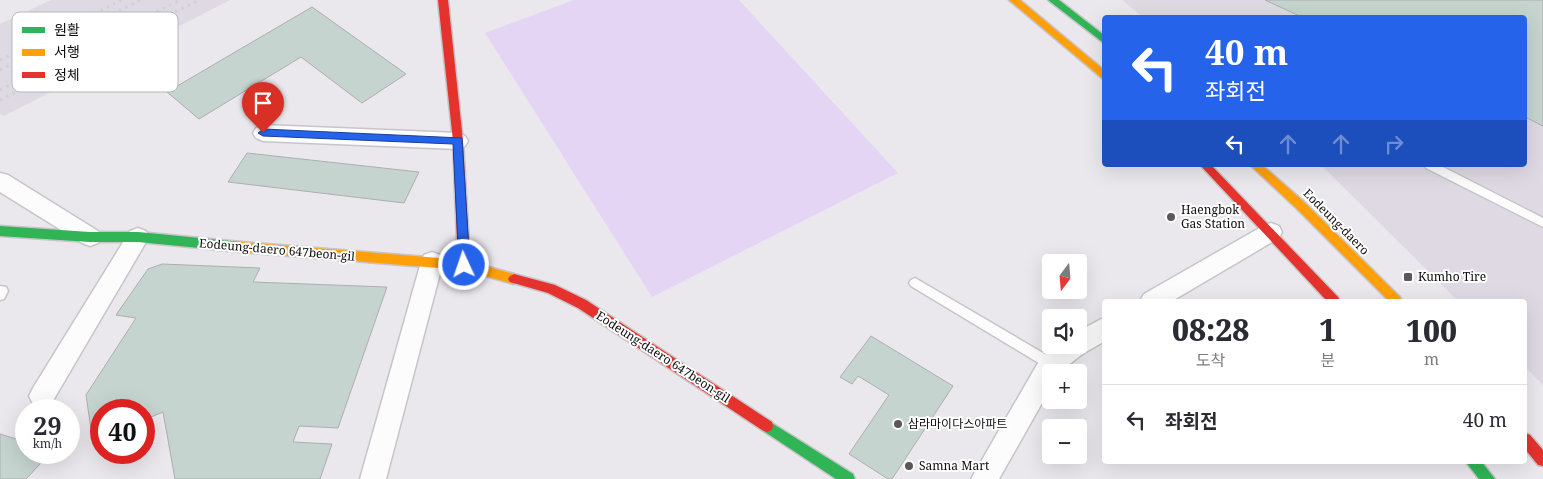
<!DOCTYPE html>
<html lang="ko">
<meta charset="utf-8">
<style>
:root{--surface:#fff;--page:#f2f2f3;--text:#2b2b33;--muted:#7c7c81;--line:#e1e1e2}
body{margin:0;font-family:"Noto Serif","Noto Sans KR",serif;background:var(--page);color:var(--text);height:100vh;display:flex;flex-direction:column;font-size:19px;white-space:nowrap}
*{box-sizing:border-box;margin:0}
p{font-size:16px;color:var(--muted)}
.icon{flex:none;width:28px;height:28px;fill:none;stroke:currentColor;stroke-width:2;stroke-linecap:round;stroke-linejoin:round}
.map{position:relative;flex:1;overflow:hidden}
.details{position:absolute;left:1102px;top:299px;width:425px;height:165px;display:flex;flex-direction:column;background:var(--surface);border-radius:5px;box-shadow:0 5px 20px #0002}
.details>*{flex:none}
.hud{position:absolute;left:1102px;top:15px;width:425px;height:152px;border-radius:5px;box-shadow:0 5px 20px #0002;background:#2563eb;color:#fff;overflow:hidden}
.needle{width:32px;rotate:196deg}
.controls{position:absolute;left:1042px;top:254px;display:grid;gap:10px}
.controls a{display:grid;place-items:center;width:45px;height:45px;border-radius:5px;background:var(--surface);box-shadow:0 5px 20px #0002;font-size:25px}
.speed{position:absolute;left:15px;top:399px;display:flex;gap:10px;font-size:25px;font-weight:700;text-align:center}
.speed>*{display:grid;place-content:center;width:65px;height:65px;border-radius:50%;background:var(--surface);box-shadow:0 5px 20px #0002;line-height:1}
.speed small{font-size:12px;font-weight:400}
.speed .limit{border:8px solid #d22;background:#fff;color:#111}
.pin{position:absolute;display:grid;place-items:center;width:42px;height:42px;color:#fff;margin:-51px -21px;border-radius:50% 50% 50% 0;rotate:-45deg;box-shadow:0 0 5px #0007}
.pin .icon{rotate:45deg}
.me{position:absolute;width:55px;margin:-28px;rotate:357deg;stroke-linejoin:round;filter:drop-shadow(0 0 4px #0008)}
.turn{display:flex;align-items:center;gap:18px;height:105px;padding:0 20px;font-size:22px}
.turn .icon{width:65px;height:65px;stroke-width:2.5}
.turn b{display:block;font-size:35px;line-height:42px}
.lanes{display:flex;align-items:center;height:48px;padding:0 20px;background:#0003;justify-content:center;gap:25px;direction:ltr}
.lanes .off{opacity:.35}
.eta{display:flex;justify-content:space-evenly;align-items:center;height:85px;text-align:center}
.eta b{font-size:30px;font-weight:800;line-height:35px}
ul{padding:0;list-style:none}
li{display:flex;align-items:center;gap:15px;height:70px;padding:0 20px;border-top:1px solid var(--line)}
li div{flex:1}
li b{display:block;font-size:19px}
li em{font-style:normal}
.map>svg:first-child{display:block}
.built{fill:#ded9e3}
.green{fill:#e3d5f3}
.building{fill:#c5d4cf;stroke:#adaeaf}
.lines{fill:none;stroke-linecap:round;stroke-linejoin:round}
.lane-casing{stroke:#c7c5c9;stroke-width:3}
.street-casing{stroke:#c7c5c9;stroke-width:3}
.fast-casing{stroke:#c7c5c9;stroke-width:3}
.slow-casing{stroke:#c7c5c9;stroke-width:3}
.jam-casing{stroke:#c7c5c9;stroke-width:3}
.lane{fill:#fcfcfc;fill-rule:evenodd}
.street{fill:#fcfcfc;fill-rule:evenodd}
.fast{fill:#30b455;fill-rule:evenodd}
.slow{fill:#ff9f0a;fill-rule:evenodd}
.jam{fill:#e5322d;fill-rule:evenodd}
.rail{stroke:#d1d1d2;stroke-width:3;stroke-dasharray:2.5 4.5;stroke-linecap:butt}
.route{fill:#2563eb;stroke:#184099}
.poi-dot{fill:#5a585b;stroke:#fff;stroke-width:2}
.labels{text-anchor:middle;stroke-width:4;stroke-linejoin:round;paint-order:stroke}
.poi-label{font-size:12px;fill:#0c0b0d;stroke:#fff;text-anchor:start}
.street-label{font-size:12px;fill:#0c0b0d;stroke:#fff}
.key{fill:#fff;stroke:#b6b6b6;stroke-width:1}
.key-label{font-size:14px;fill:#0c0b0d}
</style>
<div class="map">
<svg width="1543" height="479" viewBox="0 0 1543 479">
<rect width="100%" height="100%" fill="#eae8ed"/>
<path class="built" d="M51,0H230L4,116L0,114V24Z
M1122,0H1543V385L1525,367V301H1458L1321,165H1525V18H1144Z"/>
<path class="green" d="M574,0H739L898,173L652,297L485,33Z"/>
<path class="building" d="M1265,0H1543V126L1525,117V18H1304Z
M312,7L406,74L362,103L301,57L199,119L167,92Z
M247,153L419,172L404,203L228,182Z
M162,264L260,268L253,282L387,287L338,428L299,426L293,442L332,444L320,479H175L163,412L144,420V410H101V439L93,443L86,395L136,318L116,315L148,269Z
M871,336L953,386L892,479H888L849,454L889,395L858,376L852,384L840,377Z
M0,434L26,442V452H40V464L26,479H0Z"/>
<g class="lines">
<defs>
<path id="lane" d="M1425,165H1439L1543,218V227L1426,168Z
M915,278L1055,360L1057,364L1055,368L1051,370L1047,368L911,286L909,283L911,280Z
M0,286L6,287L8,291L4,299L0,300Z"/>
<path id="street" d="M263,125L458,133L465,136L468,141L465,146L458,149L263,141L256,138L253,133L256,128Z
M0,173L8,175L98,231L101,237L98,243L90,246L82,243L0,192Z
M1271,223L1279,226L1282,232L1279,238L1172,301H1140L1144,294L1263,226Z
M138,228L146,231L149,237L51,404L42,408L33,404L29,396L33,388L130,231Z
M432,252L440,255L443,262L386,479H360L421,262L424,255Z
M1105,317V341L1084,353L1059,372H1051V387L999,479H971L1042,356L1057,345H1079V331Z"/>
<path id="fast" d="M1048,0H1059L1105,36V44Z
M0,226L90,232H138L241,242L245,244L247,247L245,250L241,252L138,242H90L0,236Z
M767,420L853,474L855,479H836L762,430L761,426L762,422Z
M1465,461H1481L1495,479H1479Z"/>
<path id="slow" d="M1009,0H1020L1105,71V79L1102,78Z
M1250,165H1262L1303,201L1400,297L1402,301H1389L1295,207Z
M241,242L464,260L514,274L518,276L520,279L518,282L514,284L464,270L241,252L237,250L235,247L237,244Z"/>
<path id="jam" d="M438,0H448L463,141L470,265L468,268L464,270L460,268L458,265L453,141Z
M1200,165H1211L1338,297L1340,301H1327Z
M514,274L555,285L586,300L772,422L773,426L772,430L767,432L762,430L578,308L548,293L510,282L508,279L510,276Z
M1525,433L1530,435L1543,450V466L1538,465L1525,449Z"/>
</defs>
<use href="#lane" class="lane-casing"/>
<use href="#street" class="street-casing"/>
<use href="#fast" class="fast-casing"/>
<use href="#slow" class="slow-casing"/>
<use href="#jam" class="jam-casing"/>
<use href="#lane" class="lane"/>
<use href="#street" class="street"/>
<use href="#fast" class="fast"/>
<use href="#slow" class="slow"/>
<use href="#jam" class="jam"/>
<path class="rail" d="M0,60L122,0
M0,70L141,0
M0,90L180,0
M0,100L199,0"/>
</g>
<path class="route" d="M263,129L462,138L470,265L469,268H460L459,265L453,144L263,136L258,133Z"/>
<g class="poi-dot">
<circle cx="1171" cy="217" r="5"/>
<rect x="1403" y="272" width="10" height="10" rx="2.5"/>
<circle cx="898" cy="424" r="5"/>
<circle cx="909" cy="466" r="5"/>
</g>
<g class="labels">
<g class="poi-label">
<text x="1181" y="214">Haengbok<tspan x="1181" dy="14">Gas Station</tspan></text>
<text x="1418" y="281">Kumho Tire</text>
<text x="908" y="428">삼라마이다스아파트</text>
<text x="919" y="470">Samna Mart</text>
</g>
<g class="street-label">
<text transform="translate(1336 222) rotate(45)" y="4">Eodeung-daero</text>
<text transform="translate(277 250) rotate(5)" y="4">Eodeung-daero 647beon-gil</text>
<text transform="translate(663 357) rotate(33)" y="4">Eodeung-daero 647beon-gil</text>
</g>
</g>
<rect x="12" y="12" width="166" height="80" rx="8" class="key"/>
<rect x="22" y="27" width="23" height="6" fill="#30b455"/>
<rect x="22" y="49" width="23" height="7" fill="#ff9f0a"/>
<rect x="22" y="72" width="23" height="6" fill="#e5322d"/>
<g class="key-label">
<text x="54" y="35">원활</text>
<text x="54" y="57">서행</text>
<text x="54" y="80">정체</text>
</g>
</svg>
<div class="controls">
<a><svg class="needle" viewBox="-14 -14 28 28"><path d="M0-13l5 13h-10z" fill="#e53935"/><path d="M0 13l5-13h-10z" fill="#7c7c81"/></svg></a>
<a><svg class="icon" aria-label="sound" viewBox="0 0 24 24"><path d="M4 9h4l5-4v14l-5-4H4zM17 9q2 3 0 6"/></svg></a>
<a>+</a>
<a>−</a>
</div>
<div class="speed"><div>29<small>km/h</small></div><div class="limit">40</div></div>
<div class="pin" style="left:263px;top:133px;background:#d93025"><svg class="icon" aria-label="arrive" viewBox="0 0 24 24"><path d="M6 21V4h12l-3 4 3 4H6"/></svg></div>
<svg class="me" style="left:464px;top:265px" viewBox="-20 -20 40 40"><circle r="17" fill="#2563eb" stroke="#fff" stroke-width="3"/><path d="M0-11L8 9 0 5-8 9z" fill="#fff"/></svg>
<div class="hud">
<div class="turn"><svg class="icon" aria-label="left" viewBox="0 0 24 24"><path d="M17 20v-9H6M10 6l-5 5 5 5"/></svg><div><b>40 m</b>좌회전</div></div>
<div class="lanes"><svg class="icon" aria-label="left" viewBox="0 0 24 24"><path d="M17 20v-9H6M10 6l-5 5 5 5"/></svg><svg class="icon off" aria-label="ahead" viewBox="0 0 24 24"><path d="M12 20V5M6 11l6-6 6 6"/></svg><svg class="icon off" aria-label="ahead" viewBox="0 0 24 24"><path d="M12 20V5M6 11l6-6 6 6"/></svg><svg class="icon off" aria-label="right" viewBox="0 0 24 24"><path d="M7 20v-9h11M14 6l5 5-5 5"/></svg></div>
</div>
<section class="details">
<div class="eta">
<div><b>08:28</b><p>도착</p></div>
<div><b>1</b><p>분</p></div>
<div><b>100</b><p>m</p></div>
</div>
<ul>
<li><svg class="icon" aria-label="left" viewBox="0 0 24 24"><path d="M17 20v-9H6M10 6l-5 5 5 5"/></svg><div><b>좌회전</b></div><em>40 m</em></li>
</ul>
</section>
</div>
